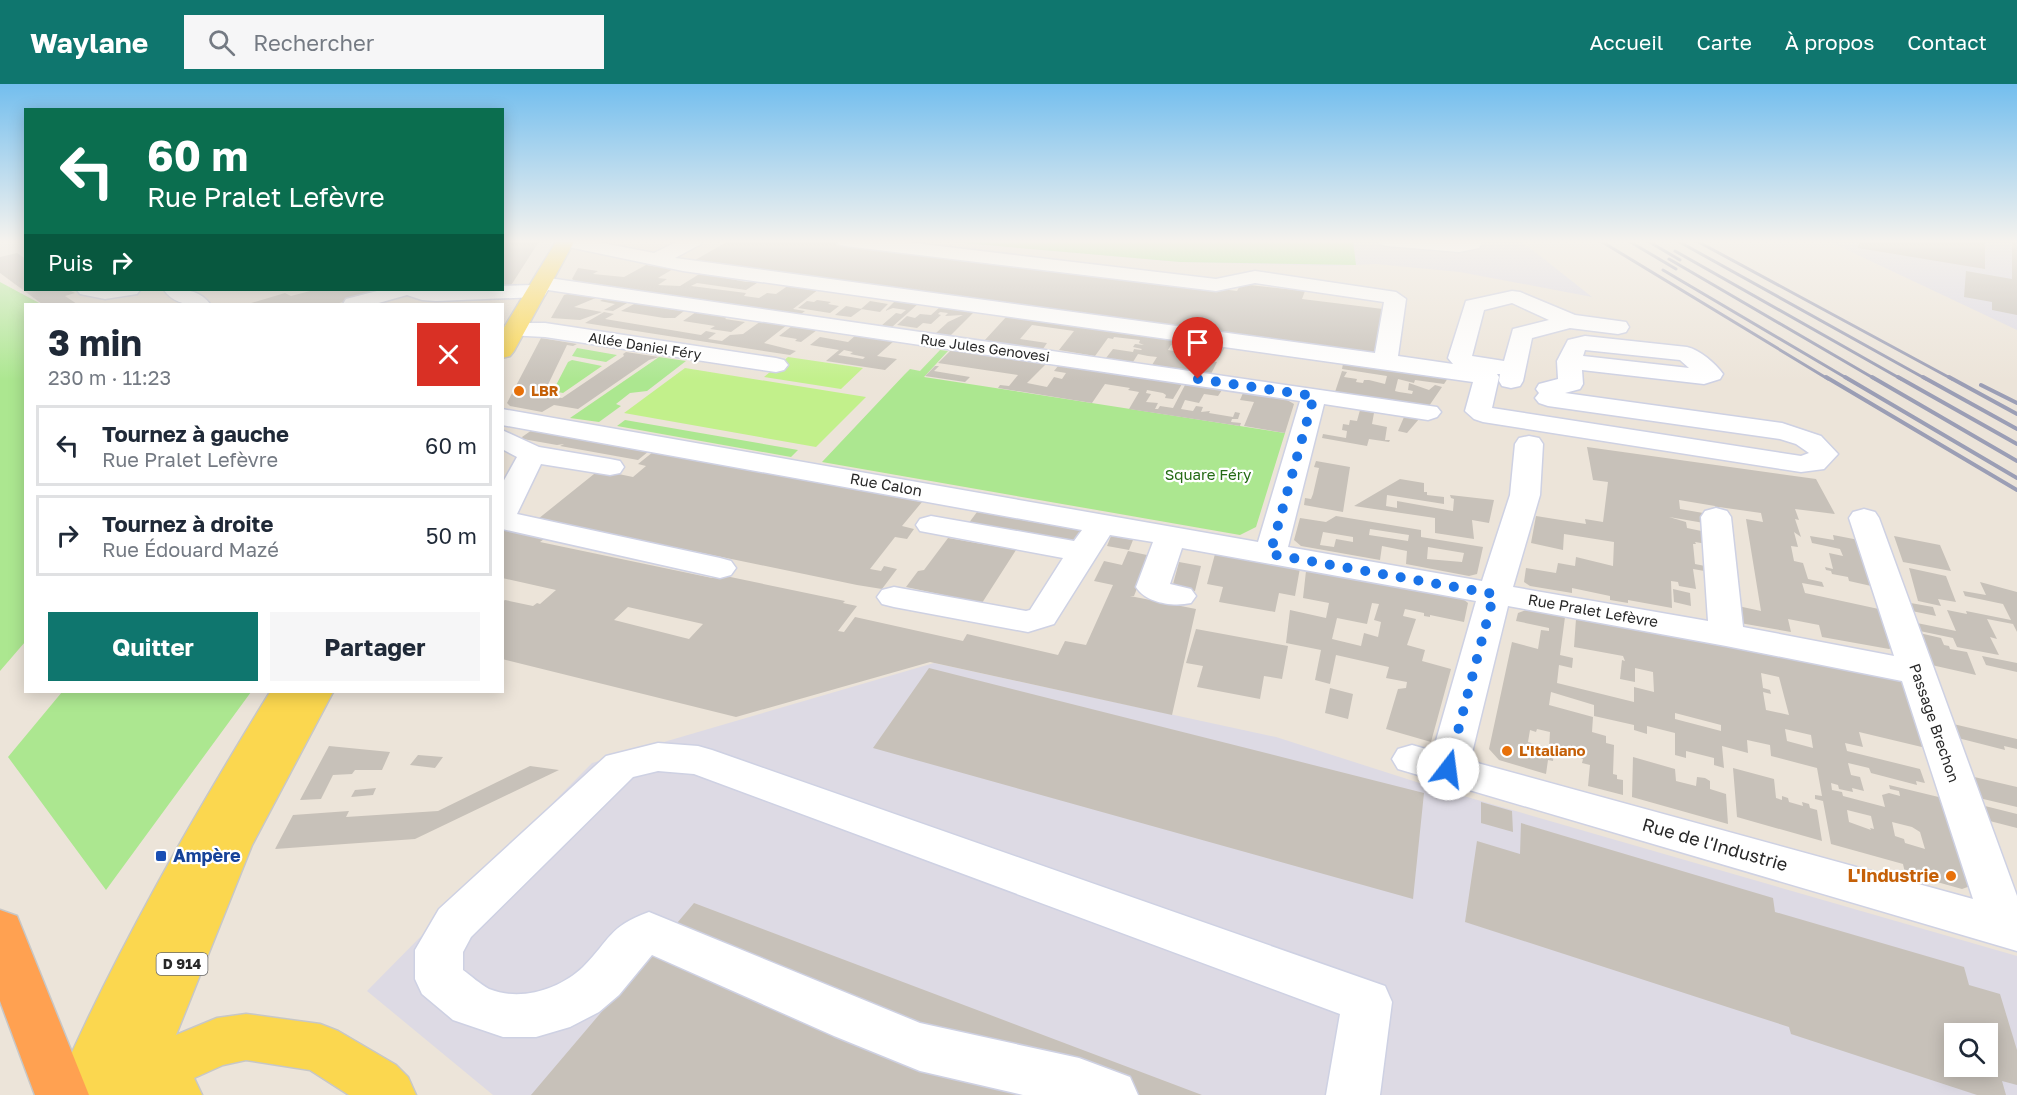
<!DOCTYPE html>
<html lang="fr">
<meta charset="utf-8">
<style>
:root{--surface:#fff;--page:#f6f6f7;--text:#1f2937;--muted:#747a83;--line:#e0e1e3;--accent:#0f766e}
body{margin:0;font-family:"Golos Text",sans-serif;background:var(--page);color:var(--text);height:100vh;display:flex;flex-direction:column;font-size:22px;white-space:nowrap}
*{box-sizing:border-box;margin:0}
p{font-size:20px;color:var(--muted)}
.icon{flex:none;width:33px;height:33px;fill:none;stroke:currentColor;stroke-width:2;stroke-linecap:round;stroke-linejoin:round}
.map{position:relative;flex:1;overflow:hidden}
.side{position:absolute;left:24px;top:219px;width:480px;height:390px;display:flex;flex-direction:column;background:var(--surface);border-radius:0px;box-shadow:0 3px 15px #0003}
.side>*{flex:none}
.top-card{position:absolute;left:24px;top:24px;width:480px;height:183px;border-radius:0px;box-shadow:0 3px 15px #0003;background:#0b6e4f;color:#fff;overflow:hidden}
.controls{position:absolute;left:1944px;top:939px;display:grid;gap:12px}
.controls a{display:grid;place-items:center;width:54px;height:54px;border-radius:0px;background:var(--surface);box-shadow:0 3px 15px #0003;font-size:30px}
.pin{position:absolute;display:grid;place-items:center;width:51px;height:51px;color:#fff;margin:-62px -26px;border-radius:50% 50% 50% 0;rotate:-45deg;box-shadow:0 0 6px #0007}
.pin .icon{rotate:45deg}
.me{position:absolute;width:66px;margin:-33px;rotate:15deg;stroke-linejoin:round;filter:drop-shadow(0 0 4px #0008)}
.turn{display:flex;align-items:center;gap:21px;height:126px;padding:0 24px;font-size:27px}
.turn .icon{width:78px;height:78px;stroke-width:2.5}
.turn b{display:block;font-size:42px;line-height:51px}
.then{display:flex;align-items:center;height:57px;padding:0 24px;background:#0003;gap:12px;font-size:22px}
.round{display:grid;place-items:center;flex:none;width:63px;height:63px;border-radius:0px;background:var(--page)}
.summary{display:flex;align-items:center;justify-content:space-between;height:102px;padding:0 24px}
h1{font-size:36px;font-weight:700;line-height:45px}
.action{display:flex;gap:12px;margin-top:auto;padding:12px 24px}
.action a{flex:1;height:69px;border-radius:0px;background:var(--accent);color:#fff;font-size:24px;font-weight:700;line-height:69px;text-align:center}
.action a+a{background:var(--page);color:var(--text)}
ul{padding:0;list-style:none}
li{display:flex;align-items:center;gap:18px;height:81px;margin:0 12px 9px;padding:0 12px;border:3px solid var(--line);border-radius:0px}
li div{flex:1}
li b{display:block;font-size:22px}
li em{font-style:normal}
header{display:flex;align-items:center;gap:36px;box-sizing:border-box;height:84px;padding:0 30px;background:var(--accent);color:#fff}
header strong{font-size:28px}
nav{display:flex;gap:33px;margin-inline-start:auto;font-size:21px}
.search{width:420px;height:54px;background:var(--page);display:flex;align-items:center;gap:15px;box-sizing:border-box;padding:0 21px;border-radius:0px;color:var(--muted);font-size:22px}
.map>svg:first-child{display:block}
.industrial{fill:#dddae4;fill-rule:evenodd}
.green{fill:#ace790}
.pitch{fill:#c2f08b}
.building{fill:#c7c1b9;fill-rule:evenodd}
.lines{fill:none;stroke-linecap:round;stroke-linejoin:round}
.minor-casing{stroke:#ced1e3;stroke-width:3}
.major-casing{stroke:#c7c7c7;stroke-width:3}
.highway-casing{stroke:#c7c7c7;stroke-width:3}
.minor{fill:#fff;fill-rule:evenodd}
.major{fill:#fbd74f;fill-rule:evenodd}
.highway{fill:#ffa151;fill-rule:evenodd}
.rail-far1{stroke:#9b9eb5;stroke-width:3}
.rail{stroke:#9b9eb5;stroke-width:4}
.route{stroke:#1a73e8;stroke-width:10;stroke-dasharray:0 18}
.food-dot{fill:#e8710a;stroke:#fff;stroke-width:2}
.transit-dot{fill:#1a4fb4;stroke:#fff;stroke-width:2}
.labels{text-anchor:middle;stroke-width:4.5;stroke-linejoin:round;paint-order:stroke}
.far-street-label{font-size:14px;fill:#282828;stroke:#fff}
.far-food-label{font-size:14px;font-weight:bold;fill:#c56008;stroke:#fff;text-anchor:start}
.shield{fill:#fff;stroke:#686868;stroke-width:1.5}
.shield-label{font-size:14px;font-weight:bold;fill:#282828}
.park-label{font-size:15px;fill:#246a14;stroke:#fff}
.street-label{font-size:15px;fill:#282828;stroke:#fff}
.food-label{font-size:15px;font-weight:bold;fill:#c56008;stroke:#fff;text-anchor:start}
.near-street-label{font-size:18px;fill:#282828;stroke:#fff}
.near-transit-label{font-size:18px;font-weight:bold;fill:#164399;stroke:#fff;text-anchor:start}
.near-food-label{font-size:18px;font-weight:bold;fill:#c56008;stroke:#fff;text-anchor:end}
</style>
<header>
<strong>Waylane</strong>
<div class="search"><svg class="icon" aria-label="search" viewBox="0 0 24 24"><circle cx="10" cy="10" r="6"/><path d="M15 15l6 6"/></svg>Rechercher</div>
<nav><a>Accueil</a><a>Carte</a><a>À propos</a><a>Contact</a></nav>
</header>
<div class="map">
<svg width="2017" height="1011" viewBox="0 0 2017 1011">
<rect width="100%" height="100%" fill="#ece4d9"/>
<path class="industrial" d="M929,156H1520L1592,213L1460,188L1376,180L1332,182L1180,178Z
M1826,156H2017V246Z
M934,579L1276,653L1429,702L2017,872V1011H493L367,907L592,679ZM1954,950H1988V982H1954Z"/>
<path class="green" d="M929,156H1353L1356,181L1180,178Z
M0,198L41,220H26L25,558L0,587Z
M577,264L617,271L606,278L572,272Z
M940,266L948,267L924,293L1285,349L1256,443L1240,451L822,378L905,290L910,285L920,287Z
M659,273L686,277L647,307L630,309L616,320L621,322L599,338L570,334Z
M572,276L602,282L563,309L553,307L568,278Z
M625,336L798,366L791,373L617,342Z
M62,608H251L106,806L8,673Z"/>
<path class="pitch" d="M788,273L863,284L841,305L764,293Z
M685,284L866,313L816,363L624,329Z"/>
<path class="building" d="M540,156L510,203H502V161L507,158Z
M730,156H825L1237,207L1241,200L1305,207L1302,215L1383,225L1374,273L690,179Z
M1860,156H1985V185L1858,164Z
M2012,156H2017V231L1992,226V218L1964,213L1966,187L2012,195Z
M17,169L26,175V206H69L75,209L65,212L77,220H42L0,189V173Z
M646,181L673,185L658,194L667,195L658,201L680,202L701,189L746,198L760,197L746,206L697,199L691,202L746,209L744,212L759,214L767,209L776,210L789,201L819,205L793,225L805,227L801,230L575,197L572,195L578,184L598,187L593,190L624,193Z
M314,206H381L336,220H248L285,209L291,212Z
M571,209L598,213L574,223L602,228L580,236L551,234L564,211Z
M605,214L629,218L613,227L604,226L615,220L600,217Z
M817,216L831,218L828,220L839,222L830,229L798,224L807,217L814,218Z
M896,216L918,220L892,243L881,242L896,229L901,230L906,226L893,224L885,227Z
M870,217L888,220L880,228L861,225Z
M636,219L671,224L669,225L684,227L675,234H664L621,227Z
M846,222L862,225L851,233L835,231Z
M940,223L974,228L950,252L936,249L948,238L963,231L945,232L948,229L940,228L938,230L941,231L931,240L923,239L917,244L897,241L907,232L915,234L920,230L931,231Z
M604,228L614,230L605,235L701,251L706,247L716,249L708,255L722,257L730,251L743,250L761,237L787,241L764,259L796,267L790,271L585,239Z
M696,228L728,232L725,235L745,238L731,248L710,245L715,242L683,237Z
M1007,232L1225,263L1220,272L1189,268L1191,266L1171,261L1168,266L1189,270L1187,274L1217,278L1211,290L1152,281L1157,273L1148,272L1138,270L1133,278L1106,274L1113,265L1133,268L1134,265L1141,266L1142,265L1133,263L1135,260L1144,261L1139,259L1140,256L1114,253L1113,255L1108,254L1095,272L1059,266L1074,247L1032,241L1020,255L1047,259L1043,265L984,257Z
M792,242L817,246L801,258L795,257L797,255L779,252Z
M856,251L894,257L877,272L897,275L885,286L826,277L839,266L810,261L820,253L848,258ZM844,266L853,268L850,270L865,273L863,275L838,271Z
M541,254L577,260L573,262L567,261L544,309L547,312L562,314L624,272L623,270L626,268L659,273L649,276L578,325L554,321L542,328L510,322L507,319Z
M951,266L1046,280L1027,299L1047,303L1054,293L1062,295L1066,289L1054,287L1058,282L1182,300L1173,315L1165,314L1166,311L1163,309L1147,306L1146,309L1151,310L1146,318L1158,319L1155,325H1158L1160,322L1173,324L1185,301L1222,306L1218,312L1204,310L1199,319L1185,316L1181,325L1193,327L1196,322L1203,323L1201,328L1210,327L1209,329L1233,333L1235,328L1240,329L1238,335H1232L1231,338L1241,339L1240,342L1129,325L1139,308L1128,306L1130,304L1105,300L1092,319L998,304L1000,301L1009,302L1018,291L938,279Z
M1343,280L1448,294L1444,300L1415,296L1414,299L1398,295L1395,307L1399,308L1412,310L1413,307L1408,306L1409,299L1429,306L1435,301L1442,303L1429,322L1335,308L1342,287L1347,288L1344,293L1357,295L1356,298L1363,299L1364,296H1369L1385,300L1387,292L1342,285Z
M935,282H939L934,287L970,293L965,298L925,292Z
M1243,309L1287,316L1294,320L1285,349L1244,342L1254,318L1240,316Z
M1360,326L1374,329L1372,340L1387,343L1385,356H1390L1389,358L1369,355L1367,362L1322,354L1323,350L1346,354L1347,347L1342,346L1343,340L1349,341L1350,336L1357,337Z
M1404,333L1419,335L1407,349L1398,347Z
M532,346L649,367L638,376L560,362L564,360L557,361L523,355L522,353Z
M1587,363L1816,395L1835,430L1795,425L1799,436L1795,435L1801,453L1794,448L1798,463L1791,462L1794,477L1803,479L1808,495L1822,498L1824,503L1802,499L1805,509L1888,527L1899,561L1889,565L1822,553L1819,541L1788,535L1791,548L1740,539L1738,522L1761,527L1746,435L1763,438L1761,429L1719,423L1720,425L1716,424L1715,422L1679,416L1680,425L1709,430L1710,440L1669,433L1686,438L1687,444L1711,449L1713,461L1695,458L1696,460H1693L1695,480L1715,484L1716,489L1693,485L1696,505L1679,502L1678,498L1671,497L1672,524L1628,516V519L1610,516V512L1572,504V509L1530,502L1524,498L1526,484L1556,489L1558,479L1575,482L1576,473L1613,482L1614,458L1564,450L1563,466L1531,459L1536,432L1586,440L1585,435L1603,438L1608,398L1593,396Z
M653,368L922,418L902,442L914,445L907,455L895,453L870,485L881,487L884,482L897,485L882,505L857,501L538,435L599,386L633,393L646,382L638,380Z
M1316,377L1350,383L1343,428L1304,421L1305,414L1311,415L1313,410L1319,384L1314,383Z
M1400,395L1424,399V408H1427V411L1444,413V420L1387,411L1386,422L1397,424V417L1453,427L1454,415L1451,414L1450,411L1494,416L1489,439L1472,436L1474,455L1435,449V434L1354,422Z
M977,428L1084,447L1072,459L968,440Z
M1336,432L1421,446V453L1483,463L1477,490L1469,492L1406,480L1407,467L1382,462L1380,476L1301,462L1294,456L1300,434L1326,438ZM1370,445L1409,451L1408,457L1369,451ZM1323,448L1353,453V458L1336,455L1334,463L1320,461ZM1428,463L1464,469L1462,478L1427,475Z
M502,441L548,452L540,458L712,494L716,490L845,517L843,519L857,522L838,547L844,548L855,533L963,557L967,550L1058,571L1065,557L1086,561L1113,501L1094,497L1104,477L1122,481L1128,467L1147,471L1149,474L1134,512H1130L1196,525L1172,631L930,578L736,633L502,575V518L505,516L533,522L537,519L540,520L556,506L502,494ZM628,523L703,540L689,555L614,536Z
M1833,451L1864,457L1880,504L1849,497L1848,493L1832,490L1831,487L1826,486L1825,483L1833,485L1829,469L1843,472L1840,465L1812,459L1810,452L1834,456Z
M1111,452L1133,456L1129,466L1107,462Z
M1894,452L1940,461L1951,487L1903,478Z
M948,454L1016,466L982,519L906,503L918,487L924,486Z
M1215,470L1300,484L1295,512L1279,509L1275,528L1219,518L1223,503L1207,500Z
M1179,478L1201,482L1195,507L1172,504Z
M1909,484L1946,492L1956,518L1938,515L1941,522L1918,517Z
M1306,487L1463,515L1468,519L1464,538L1430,531V533L1424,532V529L1405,525L1403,532L1416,535L1407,561L1425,566L1422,577L1451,585L1431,658L1386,645L1398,605L1406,604L1407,598L1386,594L1389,583L1336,571L1330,600L1315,596L1321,566L1286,559L1290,526L1326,534L1329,519L1303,514ZM1372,519L1379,520L1374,536L1381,538L1378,553L1364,549L1361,562L1332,555L1337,534L1367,540Z
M1980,498L2017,508V548L2013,540L1987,535L1997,555L1990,553L1999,571L1957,563L1953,554L1915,546L1912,538L1956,547L1947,526L1967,530L1966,527L2011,536L2003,520L1965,512L1963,507L1986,511Z
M1673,505L1690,509L1691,522L1674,518Z
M1905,518L1933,523L1936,532L1907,526Z
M1526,526L1565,533L1560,571L1573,574L1572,584L1559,581L1557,599L1634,618V603L1654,608L1653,588L1635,584V598L1620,595L1622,576L1625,577L1623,572L1574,563L1576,535L1897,594L1912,604L1926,664L1859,648L1863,663L1845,659L1847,667L1920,685L1925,699L1916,697L1917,701L1871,689L1869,684L1848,679L1851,691L1860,693L1864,707L1852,704L1853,708L1839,705L1838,701L1831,699L1832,706L1842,708L1843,712L1885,723L1882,711L1889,709L1900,712L1899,707L1890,705L1889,701L1951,716L1976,800L1962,805L1905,789L1903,780L1831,760L1823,717L1815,715V711L1822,712L1817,684L1771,672L1770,661L1747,656L1748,669L1722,662L1724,684L1714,681V674L1686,667V674L1675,671V649L1647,642V650L1634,646V641L1594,632V621L1551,608L1549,621L1593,633L1592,648L1606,652V659L1614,661L1613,690L1617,691V695L1623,696V711L1588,702L1590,681L1582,679L1583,675L1554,667L1553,677L1548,676L1546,690L1499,676L1489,665L1512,558L1538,565L1541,546L1549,547V544L1516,537L1518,529ZM1761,589L1779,593L1789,631L1766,626L1763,608L1771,610L1770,606L1763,604ZM1675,629L1721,641V647L1675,635ZM1537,645L1550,648L1549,664L1528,658L1530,646L1536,648ZM1785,645L1811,651L1813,664L1787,657ZM1847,726L1871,732L1874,745L1870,744L1871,746L1849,738ZM1892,738L1912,743L1920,748L1925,765L1905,759L1904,755L1895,752Z
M1196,545L1288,562L1282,595L1264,592L1260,615L1197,603L1203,582L1186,579Z
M1915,548L1941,554L1944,561L1949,562L1950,565L1967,568L1976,591L1927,580Z
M1982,572L2017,579V588L1986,581Z
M929,584L1424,709L1413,815L873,664Z
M1330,604L1353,610L1348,635L1325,629Z
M1949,639L2017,655V665L2004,662L2005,666L1954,653Z
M329,662L390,668L382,686H355L352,690L333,691L321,715L300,716Z
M418,671L443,673L435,684L410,681Z
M1633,673L1675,685L1676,697L1696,702L1697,693L1705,694L1710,697V705L1726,710L1728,740L1632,713Z
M530,682L559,686L415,755L275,765L293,731L349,727L346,733L438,727Z
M1733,684L1774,695L1776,714L1782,716V712L1788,714L1789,718L1803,722L1802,718L1809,720L1810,724L1817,726L1822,757L1737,733Z
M1970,692L2017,703V723L1979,714Z
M376,704L373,711L351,713L355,706Z
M1481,718L1512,727L1513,748L1481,739Z
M1977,720L2017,730V744L1982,735Z
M1521,739L1773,814L1775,828L1964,883L1969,901L2000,910L2017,966V1001L2002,997L2006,1011H1977L1791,950L1789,943L1465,838L1477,757L1520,770ZM1954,950H1988V982H1954Z
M694,819L1202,1011H531Z"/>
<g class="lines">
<defs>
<path id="minor" d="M558,156H587L654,169L680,156H703L701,160L675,174L1375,269L1384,218L1255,199L1216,207L845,162L838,160L836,156H889L1216,195L1255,187L1396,208L1406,215L1398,272L1453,280L1448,274L1466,217L1512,207L1520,208L1575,231L1626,238L1629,243L1626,248L1618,250L1570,244L1532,254L1523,297L1520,302L1511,304L1502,302L1499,297L1500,290H1497L1499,293L1492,324L1801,372L1809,369L1796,360L1780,355L1548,322L1539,319L1535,314L1539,309L1536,305L1539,300L1558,295L1557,277L1568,256L1585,252L1687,263C1700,266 1715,279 1723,290L1720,295L1704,300L1582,286L1583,300L1580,305L1565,309L1782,339L1821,352L1838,370L1824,385L1801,388L1483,338L1474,335L1465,327L1473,298L683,187L559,161ZM1512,219L1549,236L1513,245L1504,277L1472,272L1484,226ZM1585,266L1680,276L1689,284L1583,272Z
M1378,156H1480L1481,160L1479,164L1459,168L1387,162L1380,160Z
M542,193L1437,323L1441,328L1437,333L1428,336L1324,320L1288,463L1482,497L1510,411L1515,360L1519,354L1529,352L1539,354L1543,360L1540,411L1513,503L1708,537L1701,433L1705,427L1716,424L1727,427L1731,433L1743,543L1894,572L1849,434L1853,428L1864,425L1875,428L1879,434L2017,812V867L1398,685L1392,675L1398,665L1412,661L1433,667L1476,517L1182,464L1170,500L1191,505L1196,512L1191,519C1173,523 1146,519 1136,503L1153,458L1110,451L1054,540L1028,548L894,523L882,520L877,513L882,506L894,503L1026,527L1030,526L1063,474L920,447L916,441L920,435L931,432L1074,457L1082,446L502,341V325L1258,458L1300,317L548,206L545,211L538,213L436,217L422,216L407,211L375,220H343L346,215L381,206H502V202L533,201L535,195ZM1508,522L1726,562L1902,597L1973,815L1470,677Z
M77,206H140L137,210L105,215L80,210Z
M164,206C180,204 199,205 210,220C193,222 174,221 164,206Z
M514,239H545L776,274L784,276L788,281L784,286L776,288L545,253L506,251L503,246L506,241Z
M502,346L539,363L610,375L620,377L624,383L620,389L610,391L541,380L517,430L720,474L731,477L736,484L731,491L720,494L502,445V400L517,373L502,365Z
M658,659L698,662L712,666L1385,902L1392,918L1380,1011H1326L1340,930L694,690L658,687L633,693L471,853L463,868V886C471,892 480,900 489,905C521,918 560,905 583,883C611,855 608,843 649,828L920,939L1079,974L1130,993L1138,1011H1023L920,987L834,952L652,871L619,911L599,928L570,943L536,953H503L453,936L422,910L415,895V866L439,825L606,672Z"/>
<path id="major" d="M557,156H575L514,267L510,272L502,274V247Z
M270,608H333L252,761L176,951L217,934L246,930L320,940L338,947L396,981L408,993L416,1011H349L310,986L246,976L223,981L194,994L202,1011H53C114,870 190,738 270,608Z"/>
<path id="highway" d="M0,826L17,832L89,1011H35L0,917Z"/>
</defs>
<use href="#minor" class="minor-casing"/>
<use href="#major" class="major-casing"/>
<use href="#highway" class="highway-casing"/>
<use href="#minor" class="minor"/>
<use href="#major" class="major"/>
<use href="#highway" class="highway"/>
<path class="rail-far1" d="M1599,156L1828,295
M1627,156L1676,185
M1646,156L1680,176
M1676,156L1926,295
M1695,156L1952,295
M1675,167L1901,295
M1669,175L1875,295
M1663,186L1848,295"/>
<path class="rail" d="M1826,293L2017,406
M1845,293L2017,394
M1872,293L2017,377
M1898,293L2017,360
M1923,293L2017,345
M1949,293L2017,330
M1981,301L2017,319"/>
</g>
<linearGradient id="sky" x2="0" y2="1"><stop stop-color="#73beee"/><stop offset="0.53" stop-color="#f6f3ee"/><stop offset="1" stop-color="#f6f3ee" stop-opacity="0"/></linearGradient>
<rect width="2017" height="297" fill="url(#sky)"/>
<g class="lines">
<path class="route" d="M1198,295L1314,312L1270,470L1494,510L1448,685"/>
</g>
<g class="food-dot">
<circle cx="519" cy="307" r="6"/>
<circle cx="1507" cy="667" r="6"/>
<circle cx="1951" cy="792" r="6"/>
</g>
<rect class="transit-dot" x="155" y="766" width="12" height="12" rx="3"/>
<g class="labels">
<g class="far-street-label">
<text transform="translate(645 262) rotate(9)" y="5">Allée Daniel Féry</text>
<text transform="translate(985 264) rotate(8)" y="5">Rue Jules Genovesi</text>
</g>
<g class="far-food-label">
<text x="531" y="312">LBR</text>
</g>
<rect class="shield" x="156.5" y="869" width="51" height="22" rx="4.5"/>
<g class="shield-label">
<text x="182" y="885">D 914</text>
</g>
<g class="park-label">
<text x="1208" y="396">Square Féry</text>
</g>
<g class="street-label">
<text transform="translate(886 401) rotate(10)" y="5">Rue Calon</text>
<text transform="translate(1593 527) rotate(10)" y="5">Rue Pralet Lefèvre</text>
<text transform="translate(1934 639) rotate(71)" y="5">Passage Brechon</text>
</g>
<g class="food-label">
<text x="1519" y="672">L'Italiano</text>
</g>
<g class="near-street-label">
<text transform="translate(1715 761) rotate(16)" y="6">Rue de l'Industrie</text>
</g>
<g class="near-transit-label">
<text x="173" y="778">Ampère</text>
</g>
<g class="near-food-label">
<text x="1939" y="798">L'Industrie</text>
</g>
</g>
</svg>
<div class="controls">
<a><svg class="icon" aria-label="search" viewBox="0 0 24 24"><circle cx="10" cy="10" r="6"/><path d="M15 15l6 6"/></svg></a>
</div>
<div class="pin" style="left:1198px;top:295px;background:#d93025"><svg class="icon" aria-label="arrive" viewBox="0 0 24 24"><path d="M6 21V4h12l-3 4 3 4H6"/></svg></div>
<svg class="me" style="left:1448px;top:685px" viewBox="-20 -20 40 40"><circle r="19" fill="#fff"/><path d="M0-13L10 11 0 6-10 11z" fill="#1a73e8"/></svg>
<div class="top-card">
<div class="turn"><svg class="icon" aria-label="left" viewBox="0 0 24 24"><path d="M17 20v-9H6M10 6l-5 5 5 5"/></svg><div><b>60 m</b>Rue Pralet Lefèvre</div></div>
<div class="then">Puis<svg class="icon" aria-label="right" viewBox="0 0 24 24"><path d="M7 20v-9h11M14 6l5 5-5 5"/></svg></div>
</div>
<section class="side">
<div class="summary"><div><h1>3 min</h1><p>230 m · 11:23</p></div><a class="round" style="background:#d93025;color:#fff"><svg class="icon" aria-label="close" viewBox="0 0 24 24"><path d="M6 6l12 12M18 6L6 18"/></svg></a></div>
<ul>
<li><svg class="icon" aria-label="left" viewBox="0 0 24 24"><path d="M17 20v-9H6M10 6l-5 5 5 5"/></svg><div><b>Tournez à gauche</b><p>Rue Pralet Lefèvre</p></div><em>60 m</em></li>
<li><svg class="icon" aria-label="right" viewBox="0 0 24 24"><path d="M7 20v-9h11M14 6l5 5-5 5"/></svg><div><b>Tournez à droite</b><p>Rue Édouard Mazé</p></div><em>50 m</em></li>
</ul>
<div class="action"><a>Quitter</a><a>Partager</a></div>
</section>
</div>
